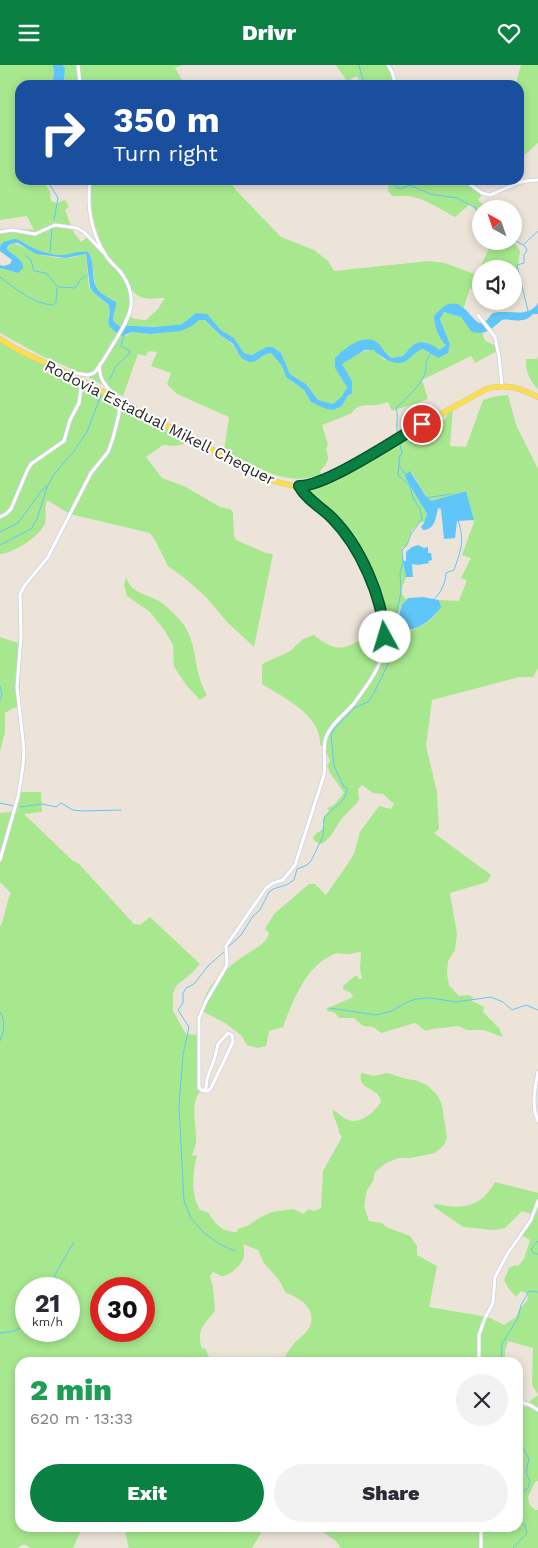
<!DOCTYPE html>
<meta charset="utf-8">
<style>
:root{--surface:#fff;--page:#f2f2f3;--text:#2b2b33;--muted:#7c7c81;--accent:#0b8043}
body{margin:0;font-family:"Work Sans",sans-serif;background:var(--page);color:var(--text);height:100vh;display:flex;flex-direction:column;font-size:19px;white-space:nowrap}
*{box-sizing:border-box;margin:0}
p{font-size:16px;color:var(--muted)}
.icon{flex:none;width:28px;height:28px;fill:none;stroke:currentColor;stroke-width:2;stroke-linecap:round;stroke-linejoin:round}
.map{position:relative;flex:1;overflow:hidden}
.details{position:absolute;left:15px;top:1292px;width:508px;height:175px;display:flex;flex-direction:column;background:var(--surface);border-radius:15px;box-shadow:0 2px 8px #0003}
.details>*{flex:none}
.hud{position:absolute;left:15px;top:15px;width:509px;height:105px;border-radius:15px;box-shadow:0 2px 8px #0003;background:#1a4fa0;color:#fff;overflow:hidden}
.needle{width:32px;rotate:320deg}
.fabs{position:absolute;left:472px;top:135px;display:grid;gap:10px}
.fabs a{display:grid;place-items:center;width:50px;height:50px;border-radius:50%;background:var(--surface);box-shadow:0 2px 8px #0003;font-size:25px}
.speed{position:absolute;left:15px;top:1212px;display:flex;gap:10px;font-size:25px;font-weight:700;text-align:center}
.speed>*{display:grid;place-content:center;width:65px;height:65px;border-radius:50%;background:var(--surface);box-shadow:0 2px 8px #0003;line-height:1}
.speed small{font-size:12px;font-weight:400}
.speed .limit{border:8px solid #d22;background:#fff;color:#111}
.pin{position:absolute;display:grid;place-items:center;width:42px;height:42px;color:#fff;margin:-21px;border:2px solid #fff;border-radius:50%;box-shadow:0 1px 5px #0007}
.me{position:absolute;width:55px;margin:-28px;rotate:354deg;stroke-linejoin:round;filter:drop-shadow(0 0 4px #0008)}
.turn{display:flex;align-items:center;gap:18px;height:105px;padding:0 15px;font-size:22px}
.turn .icon{width:65px;height:65px;stroke-width:2.5}
.turn b{display:block;font-size:35px;line-height:42px}
.round{display:grid;place-items:center;flex:none;width:52px;height:52px;border-radius:26px;background:var(--page)}
.summary{display:flex;align-items:center;justify-content:space-between;height:85px;padding:0 15px}
h1{font-size:30px;font-weight:800;line-height:38px;color:#1e9e55}
.primary-button{display:flex;gap:10px;margin-top:auto;padding:10px 15px}
.primary-button a{flex:1;height:58px;border-radius:30px;background:var(--accent);color:#fff;font-size:20px;font-weight:800;line-height:58px;text-align:center}
.primary-button a+a{background:var(--page);color:var(--text)}
header{display:flex;justify-content:space-between;align-items:center;height:65px;padding:0 15px;background:var(--accent);color:#fff;font-size:22px;font-weight:800}
.map>svg:first-child{display:block}
.green{fill:#a7e88e;fill-rule:evenodd}
.water{fill:#60c6f9}
.lines{fill:none;stroke-linecap:round;stroke-linejoin:round}
.stream{stroke:#60c6f9;stroke-width:1}
.street-casing{stroke:#cdd0e3;stroke-width:4.5}
.primary-casing{stroke:#c7c7c7;stroke-width:6}
.street{stroke:#fff;stroke-width:3}
.primary{stroke:#fcde4c;stroke-width:5}
.route-casing{stroke:#07532c;stroke-width:12}
.route{stroke:#0b8043;stroke-width:9}
.labels{text-anchor:middle;stroke-width:4;stroke-linejoin:round;paint-order:stroke}
.street-label{font-size:16px;fill:#282828;stroke:#fff}
</style>
<header><svg class="icon" aria-label="menu" viewBox="0 0 24 24"><path d="M4 6h16M4 12h16M4 18h16"/></svg>Drivr<svg class="icon" aria-label="heart" viewBox="0 0 24 24"><path d="M12 20l-8-8c-3-5 5-10 8-4 3-6 11-1 8 4z"/></svg></header>
<div class="map">
<svg width="538" height="1483" viewBox="0 0 538 1483">
<rect width="100%" height="100%" fill="#ece4d8"/>
<path class="green" d="M0,0H53L54,9L52,20H20V115H43L50,127L51,136L57,138L65,135L69,142L65,145L74,168L81,177L89,171L95,178L99,174L90,142L89,115H233V122L281,172L314,185L328,196L334,206L429,196L445,198L477,210L492,176H513L520,186L517,208L521,221L514,228V204H481V225L474,227L470,223L464,242C451,237 442,241 434,251C434,262 439,272 446,280L439,285L426,277L414,280L403,291L392,293L376,277L370,275L335,293L347,322L342,331L333,339L318,336L306,319L290,309L281,288L273,282H266L252,290L244,288L234,273L221,265L210,253L196,248L182,259L167,262L131,261L122,262L114,257L113,253L116,241L114,235C84,226 100,203 88,187C82,186 76,190 69,190C54,191 31,186 20,175L3,177L0,181V164L11,163L34,165L27,151L0,155ZM131,225C144,237 149,233 165,233L157,245L146,255L135,254L129,251Z
M62,0H182L175,3L185,20H66C62,13 66,8 62,0Z
M336,0H389L394,8L396,20H361L357,11L347,16Z
M521,0H538V78L519,95V20H516V18Z
M389,115H469L484,127L478,135C484,143 495,140 503,144H481V161L474,141L469,140L455,152C441,145 428,135 413,132C407,130 399,132 392,131L388,125Z
M14,178L42,190L58,193H71L86,189L89,223L94,228L109,240L110,244L108,253L126,271L132,267L150,269L177,266L201,254C208,255 210,261 215,266C220,271 226,273 231,278C238,284 238,295 250,297C258,298 263,288 271,288L282,301L286,312L304,325L311,337L315,339L326,344L334,345L342,341L347,332L350,331L352,316L342,300V298C352,293 363,284 373,285L384,295L408,294L418,285L423,284L438,293L450,279L440,253L444,247L462,252C468,260 472,268 483,268C482,279 495,277 499,285L475,298L471,291L422,315L428,334L392,346L388,337C384,338 379,340 375,340C365,341 358,338 352,348L322,360L328,380L326,384C330,395 328,398 320,406L321,410C282,422 257,402 224,385L229,352L177,329L167,319L171,308L151,301L157,287L148,286L146,291L138,289L123,331L83,309L40,290L0,268V203L18,208L21,195L10,188L7,184L9,181Z
M0,275L197,377L174,381L163,380L146,392L162,413L184,421L220,442L230,444L233,447L234,471L236,475L266,488L273,489L254,582L227,557L207,533L187,515L168,501L155,475L150,468L70,449L47,435C44,443 47,452 45,458C40,472 13,488 0,489Z
M538,291V324C530,316 525,306 526,294H537Z
M508,330L516,360L538,404V603L533,612H519L432,635L426,681L437,727L439,764L434,768L491,810L487,817L450,828L457,869L455,885L448,896L447,909L449,920L459,931L468,930L473,932L472,936L484,942L483,947L499,963L502,970V972L484,965H467L458,961L432,964L426,966L415,958L381,968L373,962L363,961L354,953H339L335,948L328,946L326,944L353,932L351,928L343,924V921L355,911H357L359,914H362L360,903L361,887C357,887 354,888 350,889C344,890 339,887 334,889C306,901 293,935 283,962L269,966L266,981L258,983L247,980L241,970L225,958L202,946C203,920 228,902 247,889C257,882 265,880 269,868L265,864L274,849L309,819H315L326,830L347,800L354,789L360,767L379,741L391,744L394,739L383,729L373,728L362,720L358,724L359,734L357,738L342,753L330,772L322,779L316,777L313,774C314,767 323,767 325,760L323,757L324,751L329,746L327,743L334,740L344,728L343,726L330,708L327,700L330,696L323,680L321,681L320,679C321,650 284,633 262,619V600L264,598L289,587L303,574L314,570C342,593 347,580 374,568L380,545L364,497L351,473L328,443L318,437L306,423V420L315,418L420,360C431,363 437,360 446,353L448,345L453,343L450,381L466,382L483,335L497,331ZM412,408L425,430L431,436L466,426L474,457L462,490L471,493L461,513L467,515L459,536L439,535L440,537C439,541 438,546 436,549C427,561 412,563 402,572L394,570C394,565 399,543 402,539C402,538 409,534 409,533L405,534L402,529C401,522 404,519 406,513C408,504 401,493 402,483L406,481L412,465L420,457H425L427,449L406,414L405,410Z
M126,511C130,527 142,528 155,534C164,538 172,547 179,554C200,577 191,603 207,630L200,635L187,621L174,602L173,580L165,566L150,547L127,531L124,520Z
M0,572L21,579L19,642L13,643L5,648V667L0,686Z
M21,727H41L42,747L24,749L73,796L78,798L134,859L140,860L150,852L200,899L193,907L176,921L173,929V946L186,969L199,970L200,1021L203,1024C188,1036 197,1059 196,1076C196,1081 193,1086 192,1091L197,1090C193,1109 190,1128 200,1145L209,1148C215,1160 223,1167 237,1167L238,1164L247,1161L261,1152L272,1147L293,1144L304,1149L308,1144L314,1146L321,1143L323,1106L342,1072L339,1068C339,1059 332,1052 333,1045C337,1047 342,1052 346,1054C360,1061 374,1047 381,1037C379,1021 357,1026 361,1009L362,1008L373,1011L388,1008L406,1014L415,1015L427,1020L438,1031L442,1040L447,1073L444,1080L435,1088L411,1093H399L388,1097L381,1102L375,1107L373,1116L367,1125L364,1141L369,1156L382,1158L386,1162L410,1171L417,1181V1190L437,1201L429,1242L488,1252L504,1260L516,1252L520,1243L527,1236L528,1229L521,1226L516,1232L509,1224L504,1215L509,1203L515,1200L518,1201L524,1194L530,1175L521,1170L532,1149L522,1146L505,1163L493,1165L463,1162L433,1141L436,1139C463,1145 481,1142 495,1117L538,1128V1416L535,1417L528,1432L529,1439L535,1445H538V1483H341L335,1475L316,1463L518,1462V1341L526,1342L531,1335L538,1330L532,1319L533,1283L508,1276L505,1286V1297H281C285,1292 288,1286 292,1281C297,1274 305,1270 309,1263C318,1246 302,1233 286,1228L279,1215L264,1198L258,1185L243,1179C244,1184 245,1190 243,1195C240,1201 228,1212 221,1211C218,1210 216,1208 213,1207L210,1211L213,1222L215,1246C204,1260 196,1264 202,1284L205,1283L211,1297L20,1298V1462L82,1463L73,1483H31L24,1479L17,1483H0V862C6,851 5,839 11,828L0,817V748L12,747L15,743ZM26,1224H69V1266H26ZM101,1224H144V1266H101Z
M124,1463V1462L264,1463L252,1483H129Z"/>
<path class="water" d="M53,0H62L65,3L64,14L66,20H52L54,9Z
M14,174C21,174 24,179 31,182C39,186 49,189 58,190C68,191 79,185 88,187C97,199 89,214 99,226C104,231 110,233 116,237V241L113,253L114,257L120,261H135L154,262L177,260L182,259L196,248L207,249L221,265L234,273L244,288L252,290L266,282H273L281,288L290,309L306,319L318,335L333,339L342,331L347,322L335,303V293C345,283 364,267 378,278C383,283 386,289 392,293L403,291C407,288 408,284 412,281C421,274 431,278 439,285L446,280C439,274 434,261 434,251C461,218 471,261 482,258C487,257 489,251 493,248C509,244 528,254 538,238V249H533C523,260 514,253 502,255C492,263 485,272 471,266L461,252L444,247L440,254L450,279L448,288L438,293L423,284C417,286 414,289 410,293C397,305 383,293 373,285H365L342,299L352,316V328L347,332L342,341L334,345L326,344L315,339L311,337L304,325L286,312L282,301L271,288C263,288 258,298 250,297C238,295 238,284 232,278C227,274 220,271 216,266C212,263 209,258 205,255H199L192,261L181,266L150,269L132,267L122,271C100,258 112,257 109,240L94,228L90,223L86,189L66,193L36,189L18,178C13,178 8,179 7,184C12,191 24,193 23,203L18,208L0,203V200L4,201L10,199L12,195L0,186V181L3,177Z
M410,406L425,430L431,436L466,426L474,455L457,456L455,473L444,474L441,444L438,443C436,452 435,465 423,465L421,462L424,458L427,449L406,414L405,410Z
M418,480L424,483L428,482V488H431L432,495L428,496L429,498L418,500L412,499L413,512H406L403,496H406V487L412,482Z
M423,532L439,535L441,542C434,552 422,563 409,565L408,572H402L394,570L402,539L409,533Z"/>
<g class="lines">
<path class="stream" d="M359,0L364,20
M47,115L58,133L54,155
M395,115L396,122L400,124L410,120L430,129L457,133L476,143L481,155
M514,175L525,181L527,185L524,190V198L517,200L528,246
M524,179L538,166
M50,188L52,162
M26,191L31,195L34,206L46,208L58,222L75,223L81,214L87,210
M0,212C15,223 33,239 53,240L56,237L57,223
M110,314L116,301L130,288V286L121,281L124,270
M398,371C395,361 399,352 396,343C405,335 422,319 425,308C428,298 423,298 431,289
M399,401L406,410
M426,433L451,429
M0,467L18,458L42,425L47,421
M0,480L31,464L37,454L47,422L55,408L74,386L87,367L101,330
M434,534C441,528 446,517 446,508L454,505C461,485 465,476 458,455
M0,621L2,630L0,635
M0,738L14,741
M20,742L42,739L56,742L61,738L73,745L82,746L121,745
M227,883L241,870L253,851L260,845L269,827L273,824L286,820L294,815L297,804L307,800L311,796L323,771L324,753C332,743 348,736 347,723L344,722L334,701L331,670L335,663L354,643L368,637L374,628L388,599L392,565L401,528L400,508L403,498L402,485L407,480L411,469L422,454L420,444L413,433L410,421L398,410L400,390L402,389L399,375
M225,886L208,901L194,919L186,923L183,928V938L178,945L189,962L183,990L179,1041L184,1136L191,1153L203,1167L219,1179L235,1186
M329,943L376,950L392,946L405,938L416,934L431,933L456,937L491,932L503,937L512,945L526,940L538,945
M0,947C6,956 4,967 0,976
M538,1176L531,1184L533,1188L538,1189
M50,1224L57,1206L74,1177
M0,1268L14,1266L26,1260
M501,1298L502,1279L518,1253L521,1240L529,1226L538,1227
M518,1351L521,1371L520,1378L529,1394L526,1407L530,1417L528,1423L518,1431
M513,1483L527,1468L525,1460L518,1457"/>
<defs>
<path id="street" d="M78,0L80,20
M388,0L392,7L396,20
M464,115L482,128L490,130C506,124 520,114 538,115
M0,167L12,165L35,169L55,160L77,163L84,167L103,187
M478,250L495,272L499,292L502,321
M67,307L88,310L94,308C102,299 108,287 115,276C129,253 140,235 122,209C117,202 109,197 105,189C91,167 87,140 90,115
M0,452L6,449L11,444L27,406L31,399L64,376L70,355L79,338L82,316
M0,795L18,732L23,701L24,685L17,622L21,571L20,529L25,520L48,492L91,408L108,387L113,373L119,349V335C109,324 97,315 100,299
M228,968L232,970L233,977L211,1023L208,1026H203L206,1023L207,1014L215,992L218,979Z
M538,1007C535,1022 531,1041 538,1056
M203,1026L199,1023V953L206,936L226,902L227,897L226,881L266,823L273,818L283,815L295,800L324,710C326,697 322,685 326,672C331,658 346,649 355,637C365,623 377,608 382,591C393,556 371,510 353,480C339,455 313,443 299,422
M479,1298V1270L485,1253L493,1238L495,1212L508,1188L531,1155L538,1136
M518,1336L530,1340L538,1345
M481,1483V1462"/>
<path id="primary" d="M0,274L20,286L65,307L268,414C289,421 299,424 321,416L486,324C506,318 520,323 538,332"/>
</defs>
<use href="#street" class="street-casing"/>
<use href="#primary" class="primary-casing"/>
<use href="#street" class="street"/>
<use href="#primary" class="primary"/>
</g>
<g class="lines">
<defs>
<path id="route" d="M385,572C382,532 361,482 332,453C321,442 307,435 299,421C325,422 396,374 422,359"/>
</defs>
<use href="#route" class="route-casing"/>
<use href="#route" class="route"/>
</g>
<g class="labels">
<g class="street-label">
<text transform="translate(160 357) rotate(27)" y="6">Rodovia Estadual Mikell Chequer</text>
</g>
</g>
</svg>
<div class="fabs">
<a><svg class="needle" viewBox="-14 -14 28 28"><path d="M0-13l5 13h-10z" fill="#e53935"/><path d="M0 13l5-13h-10z" fill="#7c7c81"/></svg></a>
<a><svg class="icon" aria-label="sound" viewBox="0 0 24 24"><path d="M4 9h4l5-4v14l-5-4H4zM17 9q2 3 0 6"/></svg></a>
</div>
<div class="speed"><div>21<small>km/h</small></div><div class="limit">30</div></div>
<div class="pin" style="left:422px;top:359px;background:#d93025"><svg class="icon" aria-label="arrive" viewBox="0 0 24 24"><path d="M6 21V4h12l-3 4 3 4H6"/></svg></div>
<svg class="me" style="left:385px;top:572px" viewBox="-20 -20 40 40"><circle r="19" fill="#fff"/><path d="M0-13L10 11 0 6-10 11z" fill="#0b8043"/></svg>
<div class="hud">
<div class="turn"><svg class="icon" aria-label="right" viewBox="0 0 24 24"><path d="M7 20v-9h11M14 6l5 5-5 5"/></svg><div><b>350 m</b>Turn right</div></div>
</div>
<section class="details">
<div class="summary"><div><h1>2 min</h1><p>620 m · 13:33</p></div><a class="round"><svg class="icon" aria-label="close" viewBox="0 0 24 24"><path d="M6 6l12 12M18 6L6 18"/></svg></a></div>
<div class="primary-button"><a>Exit</a><a>Share</a></div>
</section>
</div>
